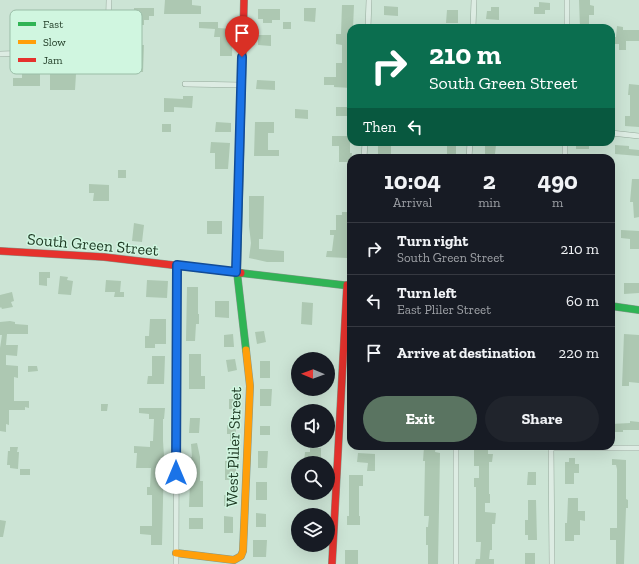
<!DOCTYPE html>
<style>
:root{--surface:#171b24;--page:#20242c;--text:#f1f3f6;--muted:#9ea1a6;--line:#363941;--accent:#5a7461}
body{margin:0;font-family:"Zilla Slab",serif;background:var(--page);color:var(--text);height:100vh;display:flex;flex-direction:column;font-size:15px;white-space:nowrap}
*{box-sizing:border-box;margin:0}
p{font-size:13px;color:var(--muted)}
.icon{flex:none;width:22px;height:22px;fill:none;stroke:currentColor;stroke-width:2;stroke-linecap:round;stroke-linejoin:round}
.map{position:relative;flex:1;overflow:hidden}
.drawer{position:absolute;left:347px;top:154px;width:268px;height:296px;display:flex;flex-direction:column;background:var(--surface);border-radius:12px;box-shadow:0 4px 16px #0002}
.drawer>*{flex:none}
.banner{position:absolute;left:347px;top:24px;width:268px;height:122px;border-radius:12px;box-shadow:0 4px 16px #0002;background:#0b6e4f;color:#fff;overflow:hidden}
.needle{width:26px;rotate:271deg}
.controls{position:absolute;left:291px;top:352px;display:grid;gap:8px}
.controls a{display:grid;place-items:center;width:44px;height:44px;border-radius:50%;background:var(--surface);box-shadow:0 4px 16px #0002;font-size:20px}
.pin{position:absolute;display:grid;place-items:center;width:34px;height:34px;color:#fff;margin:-41px -17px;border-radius:50% 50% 50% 0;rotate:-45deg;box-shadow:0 0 4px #0007}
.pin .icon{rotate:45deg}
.me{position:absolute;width:44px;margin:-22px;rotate:0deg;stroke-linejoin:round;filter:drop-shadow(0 0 3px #0008)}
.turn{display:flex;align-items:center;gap:14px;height:84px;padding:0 16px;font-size:18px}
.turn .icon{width:52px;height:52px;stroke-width:2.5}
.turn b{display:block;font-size:28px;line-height:34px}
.then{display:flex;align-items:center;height:38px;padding:0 16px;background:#0003;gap:8px;font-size:15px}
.eta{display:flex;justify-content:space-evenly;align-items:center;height:68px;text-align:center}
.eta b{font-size:24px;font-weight:700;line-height:28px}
.primary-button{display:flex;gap:8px;margin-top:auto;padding:8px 16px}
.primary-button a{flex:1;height:46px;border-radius:24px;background:var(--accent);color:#fff;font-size:16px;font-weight:700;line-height:46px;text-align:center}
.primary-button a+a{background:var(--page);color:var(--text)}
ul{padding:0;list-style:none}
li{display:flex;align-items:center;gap:12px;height:52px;padding:0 16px;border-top:1px solid var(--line)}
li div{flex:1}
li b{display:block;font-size:15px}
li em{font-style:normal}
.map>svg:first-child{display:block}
.building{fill:#adc8b2}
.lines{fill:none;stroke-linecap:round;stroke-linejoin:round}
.street-casing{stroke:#95a99b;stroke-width:6}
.fast-casing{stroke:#84998b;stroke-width:8}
.slow-casing{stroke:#84998b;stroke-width:8}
.jam-casing{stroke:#84998b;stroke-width:8}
.street{stroke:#ddece3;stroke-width:5}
.fast{stroke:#30b455;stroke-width:7}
.slow{stroke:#ff9f0a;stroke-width:7}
.jam{stroke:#e5322d;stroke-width:7}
.route-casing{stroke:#114b97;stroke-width:10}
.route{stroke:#1a73e8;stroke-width:7}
.labels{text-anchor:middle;stroke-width:3;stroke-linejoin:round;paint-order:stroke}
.street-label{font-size:16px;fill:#1d3822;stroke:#d0f6e0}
.key{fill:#d0f6e0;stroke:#9abda7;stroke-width:1}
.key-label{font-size:11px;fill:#1d3822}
</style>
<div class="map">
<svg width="639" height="564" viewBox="0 0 639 564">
<rect width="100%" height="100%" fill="#cce4d5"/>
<path class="building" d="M165,0H192V5L201,6V14H164Z
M579,0H590V5L594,6V15H589V28H580Z
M539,2L550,3V10H545V14H534V7H539Z
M342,5H354L353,28H351V88L334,87V85H324V77H336V63H342V45L336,44V34H341Z
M384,6L398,7V16L384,15Z
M491,7H499V20L486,19L487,11H491Z
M134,8H154V16H149V20H144V25H134Z
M304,8H316L315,22L304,21Z
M258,9H280V20H272V23H263V19H258Z
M447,10H458V23H446Z
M199,22H218V28L233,29L232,56H220V37H214L215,29L199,28Z
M283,22H291V29H283Z
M617,26L623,27V30H639V41H626V50H619V44H611V37H616Z
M258,35H271V46L258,45Z
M131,45H144L143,72H131Z
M22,73H40V86H13V78H22Z
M50,73L76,74L75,90H50Z
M257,80L275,81V90L256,89Z
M629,84L639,85V127L625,126V116H630V95H628Z
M183,96H193L192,108L174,107V112H164V98L183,99Z
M336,107H351V116H336Z
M295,109L308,110V119L295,118Z
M216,122L231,123V132H215Z
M255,122H274V133H268V150H279V156H254Z
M162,124H171V132H162Z
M332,136H350V153H352L351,162H339V146H332Z
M211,142L230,143L228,169H215V153H210Z
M576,142H589V149H576Z
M378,143H391V158H378Z
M447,144H456V158H447Z
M485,144L496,145L495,154H493V158H485Z
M615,145L629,146V149L639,150V156L615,154Z
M118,170H126V178H118Z
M632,179H639V217L634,218L633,202H630Z
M89,184L109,185V201H93L94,193H89Z
M249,196H264L263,239H259V249L284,251V262H267L249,258L251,243L249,226Z
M342,212H351L347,258L326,257L327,251H332L334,235H330V230H336V215H342Z
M207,221H222V234H207Z
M134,223L144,225L142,242L132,241Z
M621,230L639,231V249H630V239L621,238Z
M39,272H50V278H47V286L39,285Z
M60,276L68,277L67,280L73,281L71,295L58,294Z
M106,280L121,281L120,292H124V297H114L115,292H105Z
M147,280L168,281L167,298L146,297Z
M624,283H639V293L624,294Z
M187,287H198V314H199V324H196L195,341H186Z
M12,292L14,301L11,302L13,307L2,309L1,307L0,308V295Z
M215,301H229V318L215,317Z
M302,302L313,303L312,325L301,324Z
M150,319H166V344H155V348H145V336H149Z
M10,321L15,322V324L28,325V334H7L6,345H18L17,356L6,355V365L18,366V378L14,377V401H29V408L25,407V410H9V425L6,424V432L0,431V348L2,335H0V322Z
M264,331L266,342L257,344L255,332Z
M233,334L234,347H224V335Z
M624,334L639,335V383L629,382V386H622Z
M189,354H201V376H205V389H189Z
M152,356H165L164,384H147L148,376H152Z
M235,359L237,370L228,372L226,360Z
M260,361H270V378H260Z
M28,366H37L38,371L28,372Z
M260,389H272L271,406H260Z
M229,399H237V410L229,409Z
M101,404H108L107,411H101Z
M139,408H165L164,419H163V441L164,456L162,545H151V535L140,534V526H152V495H147V487H150L151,468H136L137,453H134V446L150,447V441H153L154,419H149V414L139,413Z
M190,418H200L199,433H189Z
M630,421L639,422V430H623V432H611V424L630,423Z
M227,425H236V441H230V434H227Z
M260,426H270V435H260Z
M197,443L200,457V481H203V507H189L191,457H192L191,444Z
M426,446H436L435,452L440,453L438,564H428V545H426V527H428L429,516H424L425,461H423L424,447H426Z
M10,447H18L17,452H19L18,469L10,468V465H7L8,451H10Z
M310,448H321V463L304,462L305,452H310Z
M474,448H488V454H493L492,462H489V494H490V503H485V512L496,513L495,524H492V550H490L489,559H494V564H475L476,559H480L481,542H476V487H474V478H479V466H474Z
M258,451H268L267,468H258Z
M358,453L375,454V471H367L368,463L357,462Z
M569,458H575V464H579V473H574V484H565V462H569Z
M612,459L626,460V499L628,500V508H626L624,564H616V540H610V528H617V469L616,465H612Z
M225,461H236V480H225Z
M20,469H30V475H20Z
M528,472H536V485H527Z
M349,475H363V486H359V516H360V525H347V516H349Z
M256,482H267V500H256Z
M224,495H233V506H224Z
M568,498H578V511H585V521L580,520V535H574V541H565V523H567Z
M528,500H536L537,540H528V535H525V520H528Z
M256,513L266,514V527H256Z
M224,516L233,517V533H224Z
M189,518H203V529H189Z
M0,520L6,521L3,537H0Z
M253,540H267L266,557H253Z
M307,545H318V551L307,550Z
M345,550H358V564H345Z
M525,553H535V564H525Z"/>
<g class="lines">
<defs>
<path id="street" d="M368,28L369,0
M473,28L474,0
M567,28V0
M0,54L33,53L101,54L106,48L108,42L109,0
M185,84L241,85
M611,133L639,136
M364,158L365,142
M469,158L470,142
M565,158V142
M456,446V564
M551,446L552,564
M551,448H639
M176,564L177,265"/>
<path id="fast" d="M240,160L237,272L246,350
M241,273L351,286
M611,306L639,310"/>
<path id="slow" d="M176,553L234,560L241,556L243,551L250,386L246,350"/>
<path id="jam" d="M240,160L244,0
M0,251L104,257L241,273
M332,564L347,285"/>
</defs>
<use href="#street" class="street-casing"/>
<use href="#fast" class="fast-casing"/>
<use href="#slow" class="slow-casing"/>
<use href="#jam" class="jam-casing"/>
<use href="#street" class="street"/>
<use href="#fast" class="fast"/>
<use href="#slow" class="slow"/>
<use href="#jam" class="jam"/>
</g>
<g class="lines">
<defs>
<path id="route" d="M176,473L177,265L236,272L242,57"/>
</defs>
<use href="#route" class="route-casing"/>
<use href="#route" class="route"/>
</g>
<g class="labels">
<g class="street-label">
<text transform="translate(93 244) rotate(5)" y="6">South Green Street</text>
<text transform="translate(233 447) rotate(-88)" y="6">West Pliler Street</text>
</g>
</g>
<rect x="10" y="10" width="132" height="64" rx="6" class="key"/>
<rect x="18" y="22" width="18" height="4" fill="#30b455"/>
<rect x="18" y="40" width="18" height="4" fill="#ff9f0a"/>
<rect x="18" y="58" width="18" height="4" fill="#e5322d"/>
<g class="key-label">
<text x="43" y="28">Fast</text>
<text x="43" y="46">Slow</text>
<text x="43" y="64">Jam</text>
</g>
</svg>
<div class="controls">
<a><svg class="needle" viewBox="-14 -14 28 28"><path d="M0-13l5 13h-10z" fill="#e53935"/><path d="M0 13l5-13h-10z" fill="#9ea1a6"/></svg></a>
<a><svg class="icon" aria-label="sound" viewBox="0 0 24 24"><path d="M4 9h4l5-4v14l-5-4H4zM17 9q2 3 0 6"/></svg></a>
<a><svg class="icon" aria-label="search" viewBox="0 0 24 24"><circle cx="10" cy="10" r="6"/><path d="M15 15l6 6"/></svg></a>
<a><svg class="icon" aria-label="layers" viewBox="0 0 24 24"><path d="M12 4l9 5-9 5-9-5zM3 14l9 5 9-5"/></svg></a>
</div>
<div class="pin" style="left:242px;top:57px;background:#d93025"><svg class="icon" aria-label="arrive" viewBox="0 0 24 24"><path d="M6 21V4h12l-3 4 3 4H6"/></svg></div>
<svg class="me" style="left:176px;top:473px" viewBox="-20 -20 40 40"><circle r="19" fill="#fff"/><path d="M0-13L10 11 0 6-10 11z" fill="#1a73e8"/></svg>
<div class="banner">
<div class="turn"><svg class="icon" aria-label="right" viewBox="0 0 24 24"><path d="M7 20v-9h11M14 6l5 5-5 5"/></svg><div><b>210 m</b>South Green Street</div></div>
<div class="then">Then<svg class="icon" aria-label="left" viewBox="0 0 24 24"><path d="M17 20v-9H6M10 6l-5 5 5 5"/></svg></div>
</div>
<section class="drawer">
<div class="eta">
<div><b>10:04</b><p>Arrival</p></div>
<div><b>2</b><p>min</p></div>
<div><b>490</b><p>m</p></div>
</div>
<ul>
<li><svg class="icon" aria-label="right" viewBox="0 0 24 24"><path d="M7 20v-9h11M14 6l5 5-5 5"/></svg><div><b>Turn right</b><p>South Green Street</p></div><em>210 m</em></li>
<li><svg class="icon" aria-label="left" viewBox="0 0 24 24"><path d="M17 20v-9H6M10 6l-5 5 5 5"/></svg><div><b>Turn left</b><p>East Pliler Street</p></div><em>60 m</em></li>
<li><svg class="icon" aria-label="arrive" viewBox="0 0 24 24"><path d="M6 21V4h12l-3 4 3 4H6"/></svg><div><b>Arrive at destination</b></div><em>220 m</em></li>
</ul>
<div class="primary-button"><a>Exit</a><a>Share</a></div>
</section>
</div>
